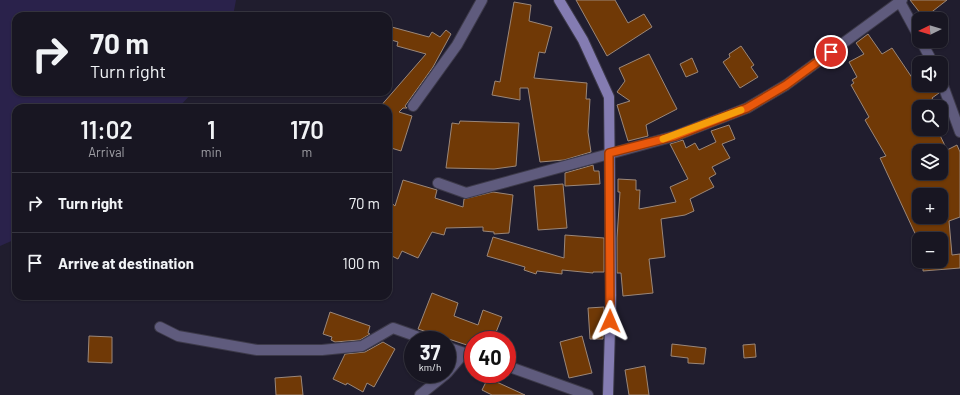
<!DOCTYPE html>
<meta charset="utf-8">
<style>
:root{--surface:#181622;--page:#25232f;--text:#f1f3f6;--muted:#9f9fa5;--line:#363540}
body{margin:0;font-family:Barlow,sans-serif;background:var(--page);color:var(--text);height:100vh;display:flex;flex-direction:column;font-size:15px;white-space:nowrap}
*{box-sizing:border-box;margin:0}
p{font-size:13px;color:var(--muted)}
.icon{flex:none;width:22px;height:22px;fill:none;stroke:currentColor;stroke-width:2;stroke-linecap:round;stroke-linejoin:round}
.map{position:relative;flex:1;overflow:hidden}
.sheet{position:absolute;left:12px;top:104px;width:380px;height:196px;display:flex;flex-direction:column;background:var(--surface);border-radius:12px;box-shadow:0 1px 3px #0004,0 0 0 1px var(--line)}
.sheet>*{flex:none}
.top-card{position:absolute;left:12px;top:12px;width:380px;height:84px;border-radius:12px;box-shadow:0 1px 3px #0004,0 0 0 1px var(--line);background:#181622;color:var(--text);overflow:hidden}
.needle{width:26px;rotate:265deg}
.buttons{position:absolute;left:912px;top:12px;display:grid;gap:8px}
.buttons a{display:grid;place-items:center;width:36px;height:36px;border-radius:8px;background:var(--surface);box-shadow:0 1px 3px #0004,0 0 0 1px var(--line);font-size:20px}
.speed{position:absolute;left:404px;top:331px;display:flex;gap:8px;font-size:20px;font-weight:700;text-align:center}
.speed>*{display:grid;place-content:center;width:52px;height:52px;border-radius:50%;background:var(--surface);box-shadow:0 1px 3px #0004,0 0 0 1px var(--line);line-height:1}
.speed small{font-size:10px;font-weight:400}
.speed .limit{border:6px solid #d22;background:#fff;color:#111}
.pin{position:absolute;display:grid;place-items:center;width:34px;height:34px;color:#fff;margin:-17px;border:2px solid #fff;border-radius:50%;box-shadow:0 1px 4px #0007}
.me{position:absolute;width:44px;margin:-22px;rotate:1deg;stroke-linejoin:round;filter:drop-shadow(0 0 3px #0008)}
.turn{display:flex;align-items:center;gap:14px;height:84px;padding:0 12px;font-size:18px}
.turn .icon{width:52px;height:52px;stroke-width:2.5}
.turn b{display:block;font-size:28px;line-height:34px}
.eta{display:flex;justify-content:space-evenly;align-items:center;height:68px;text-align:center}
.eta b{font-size:24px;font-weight:600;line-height:28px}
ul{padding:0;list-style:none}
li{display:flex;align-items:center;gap:12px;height:60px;padding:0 12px;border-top:1px solid var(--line)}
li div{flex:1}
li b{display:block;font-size:15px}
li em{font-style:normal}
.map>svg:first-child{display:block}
.green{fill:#2a224b}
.building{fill:#703906;stroke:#9b8779;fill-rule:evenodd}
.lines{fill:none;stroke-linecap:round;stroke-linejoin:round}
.street-casing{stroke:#3d3a4a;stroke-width:12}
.secondary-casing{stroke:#3d3a4a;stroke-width:12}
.street{stroke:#5f5b7d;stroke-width:10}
.secondary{stroke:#847cb2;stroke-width:10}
.route-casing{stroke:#983908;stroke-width:10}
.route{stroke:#ea580c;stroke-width:7}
.slow{stroke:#f59e0b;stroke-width:7}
</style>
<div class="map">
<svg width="960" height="395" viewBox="0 0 960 395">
<rect width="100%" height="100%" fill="#201d2e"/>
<path class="green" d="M0,0H236L233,16H16V92H193L178,108H16V239L0,246Z"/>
<path class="building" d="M576,0H615L628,23L644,14L652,27L607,56Z
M910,0H947L924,18Z
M514,2L531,5L529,21L552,27L545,53L539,52L534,78L587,83L586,99H590L588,132L591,152L564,160L540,162L528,88H520V100L492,95L495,81L500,82Z
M388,26L429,37L432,32L440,37L446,30L451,34L433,67L405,106L407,108H403L399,112L412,116L401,151L388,147V108H379L426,54L397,46L398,42L388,39Z
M868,34L882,54L892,48L917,85H936L939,93L932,98L938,107H919V129H937L947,150L957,145L960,152V217L949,221L952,255L960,254V268L923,271V261H941V239H919V242L880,158L886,156L865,120L869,117L851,85L854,83L852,80L857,77L849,62L864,54L856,43ZM919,151H941V173H919ZM919,195H941V217H919Z
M741,46L754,65L751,67L758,77L740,88L723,62L730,57L729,54Z
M649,54L677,109L646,125L648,136L628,141L617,105L630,101L617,92L625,81L619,68Z
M692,58L698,72L686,77L680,64Z
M460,121L519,123L516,166L494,169L446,168L452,123L459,124Z
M729,125L735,139L722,144L730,158L712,167L716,174L709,178L714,187L690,199L694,211L685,215L661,219L665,257L649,259L653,293L623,296L621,273H617V238L620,192H618V179L636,180V190H640L639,209L676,202L670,187L688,179L670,144L683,140L686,148L695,143L699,150L716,142L711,131Z
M593,165L594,171H599L600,184L565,186V173Z
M403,180L437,190L435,198L463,207L464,199L493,192L513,195L509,233L494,234V232L483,231V227L446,228L444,235L432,232L418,258L402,251L398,259L388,254V200L395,206Z
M563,184L567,228L538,230L534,186Z
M565,235L604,238V272H593V273L562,270V274L537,271L536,274L524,270L525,267L487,256L493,237L564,258Z
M432,293L458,303L454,316L478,325L483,310L502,317L493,340H473V347L418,329Z
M604,307L603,339H590L588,308Z
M330,312L370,326L368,333L370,334L360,340L335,342L331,340L332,337L323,334Z
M89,336L112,337V363L88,362Z
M582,336L592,373L569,378L560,342Z
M383,342L395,349L374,387L367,383L363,392L347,383L346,385L333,379L345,354L365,352Z
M672,344L706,348L704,364L688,363V358L671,356Z
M755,344L756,357L744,358L743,345Z
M645,366L649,395H629L625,370Z
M301,376L303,395H276L275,378Z
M488,378L525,395H492L482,390Z"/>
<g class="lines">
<defs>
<path id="street" d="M900,2L919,37
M921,41L933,63
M941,80L960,132
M413,106L457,45L482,0
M438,183L466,193L675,136L747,108L786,85L902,0
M160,327L178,336L257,350H322L362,346L393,328L427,340
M447,347L473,356
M507,366L588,395
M447,373L464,353
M420,395L446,374"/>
<path id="secondary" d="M559,0L583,40L609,97L611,295L608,395"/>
</defs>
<use href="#street" class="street-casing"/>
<use href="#secondary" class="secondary-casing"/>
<use href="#street" class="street"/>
<use href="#secondary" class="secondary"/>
</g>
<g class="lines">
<defs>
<path id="route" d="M610,321L609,153L675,136L747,108L786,85L831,52"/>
</defs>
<use href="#route" class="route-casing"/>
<use href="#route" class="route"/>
<path class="slow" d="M663,139L741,110"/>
</g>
</svg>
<div class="buttons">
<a><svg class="needle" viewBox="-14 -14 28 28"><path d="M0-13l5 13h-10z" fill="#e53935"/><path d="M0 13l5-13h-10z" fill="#9f9fa5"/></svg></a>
<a><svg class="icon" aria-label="sound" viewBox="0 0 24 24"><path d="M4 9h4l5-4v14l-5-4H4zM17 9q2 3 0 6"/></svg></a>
<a><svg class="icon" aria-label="search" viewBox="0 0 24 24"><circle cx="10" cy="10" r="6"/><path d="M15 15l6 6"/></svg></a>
<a><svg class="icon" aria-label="layers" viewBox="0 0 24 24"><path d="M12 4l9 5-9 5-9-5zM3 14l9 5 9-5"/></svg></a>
<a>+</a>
<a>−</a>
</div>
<div class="speed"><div>37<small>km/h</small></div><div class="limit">40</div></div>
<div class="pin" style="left:831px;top:52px;background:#d93025"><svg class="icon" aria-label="arrive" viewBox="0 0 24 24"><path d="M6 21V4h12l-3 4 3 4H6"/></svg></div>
<svg class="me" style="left:610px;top:321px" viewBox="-20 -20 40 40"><path d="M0-17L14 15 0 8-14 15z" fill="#ea580c" stroke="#fff" stroke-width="4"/></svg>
<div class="top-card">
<div class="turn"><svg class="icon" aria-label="right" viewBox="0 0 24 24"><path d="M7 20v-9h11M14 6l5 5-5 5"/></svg><div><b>70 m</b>Turn right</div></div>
</div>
<section class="sheet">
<div class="eta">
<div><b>11:02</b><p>Arrival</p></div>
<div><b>1</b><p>min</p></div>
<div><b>170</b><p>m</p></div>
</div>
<ul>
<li><svg class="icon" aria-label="right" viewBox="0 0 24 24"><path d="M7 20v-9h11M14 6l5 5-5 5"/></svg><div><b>Turn right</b></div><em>70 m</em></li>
<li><svg class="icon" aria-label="arrive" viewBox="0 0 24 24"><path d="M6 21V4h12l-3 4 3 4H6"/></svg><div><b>Arrive at destination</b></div><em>100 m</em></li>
</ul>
</section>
</div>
